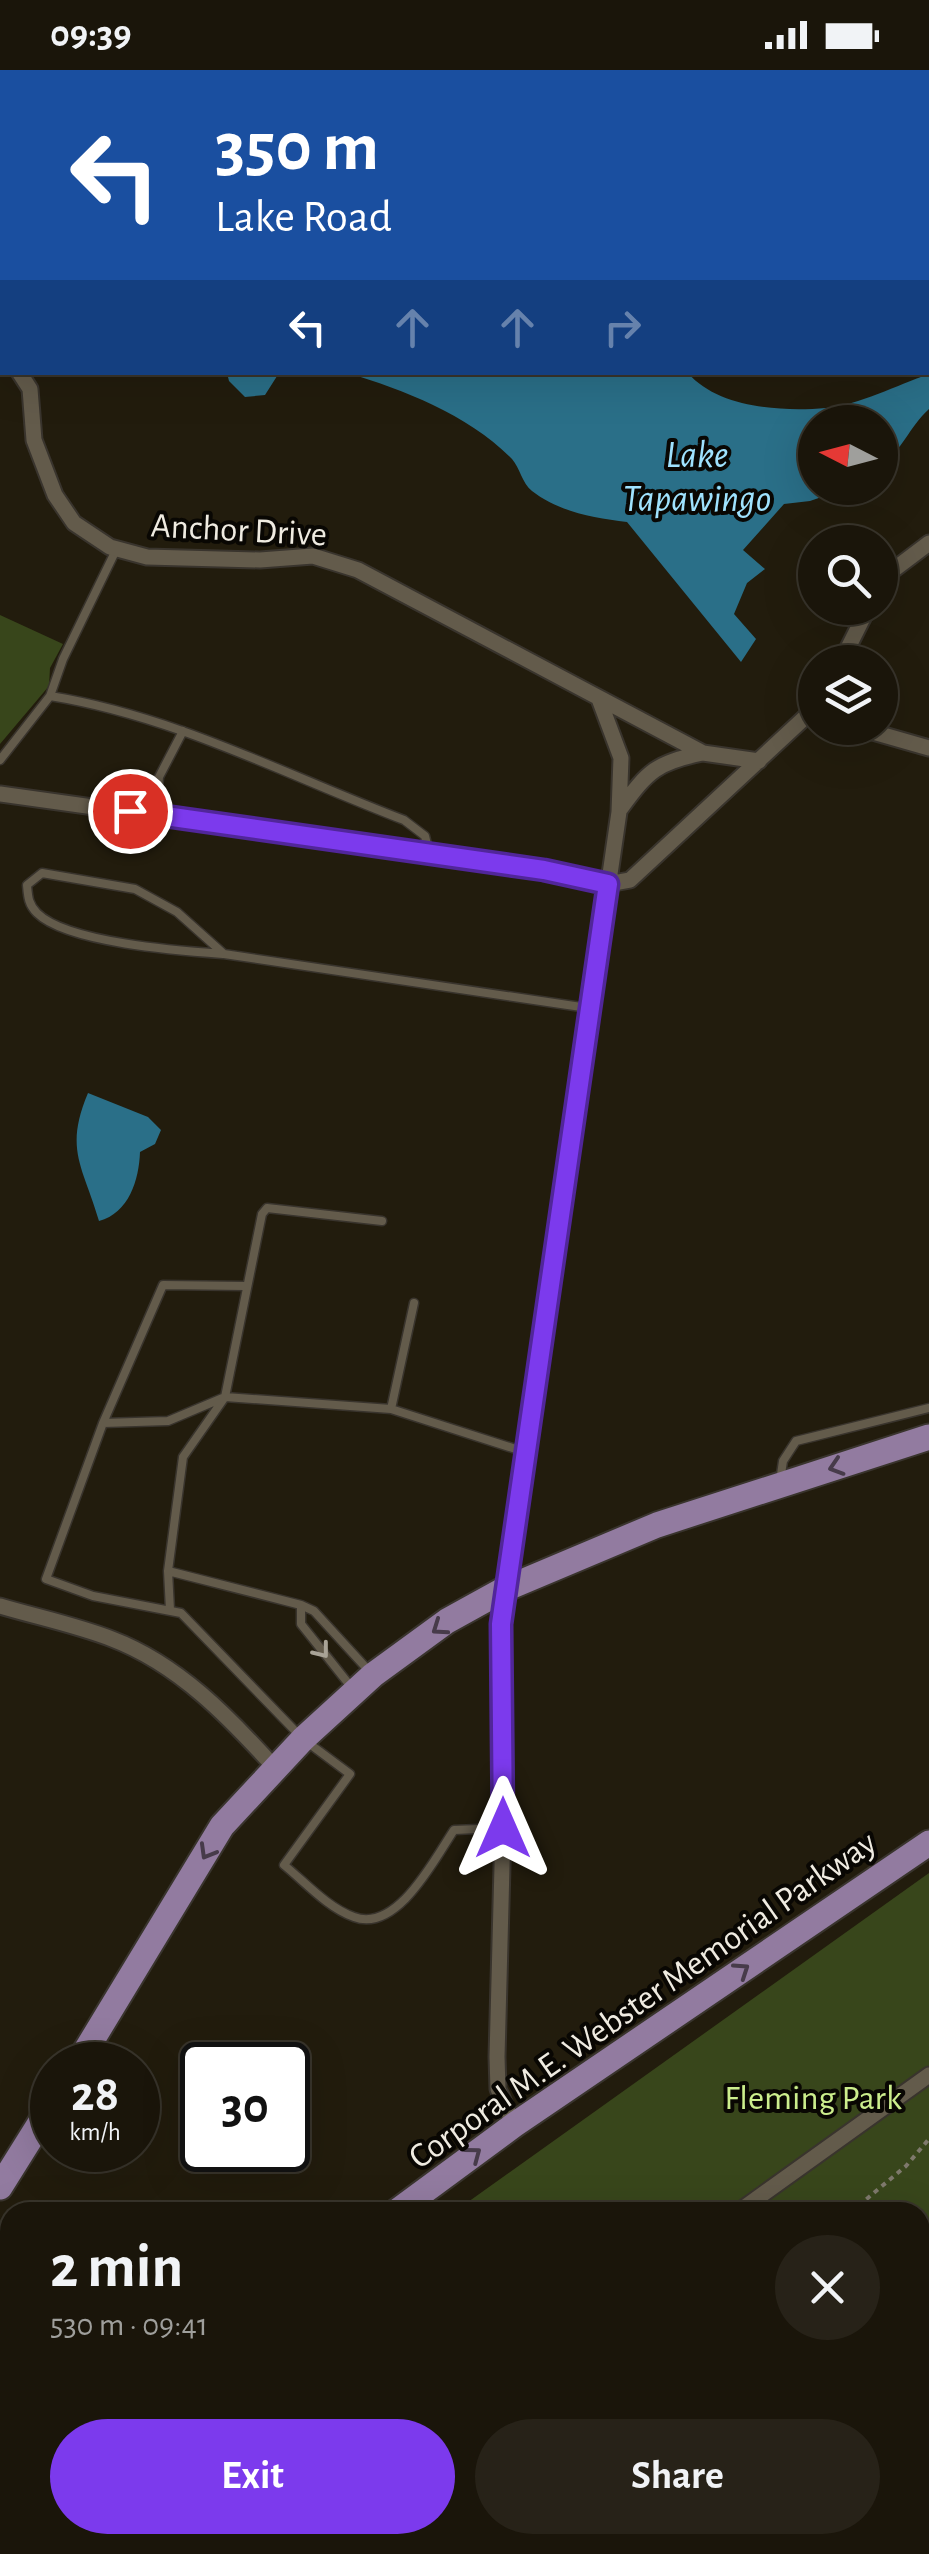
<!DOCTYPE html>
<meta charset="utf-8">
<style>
:root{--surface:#1a150a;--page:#272218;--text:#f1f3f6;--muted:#9f9f9c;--line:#38342b;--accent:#7c3aed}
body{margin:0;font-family:"Alegreya Sans",sans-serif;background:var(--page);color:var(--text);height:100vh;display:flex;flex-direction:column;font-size:38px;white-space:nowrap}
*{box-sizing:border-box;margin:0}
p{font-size:32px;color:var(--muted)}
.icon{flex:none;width:55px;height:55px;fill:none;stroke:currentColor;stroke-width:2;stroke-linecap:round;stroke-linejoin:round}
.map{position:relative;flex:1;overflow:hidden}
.panel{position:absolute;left:0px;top:2132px;width:930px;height:352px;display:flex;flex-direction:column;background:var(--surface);border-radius:30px 30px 0 0;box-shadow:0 10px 40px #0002,0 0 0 2px var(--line)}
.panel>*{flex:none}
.top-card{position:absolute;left:0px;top:0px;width:930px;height:305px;box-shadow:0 10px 40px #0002,0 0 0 2px var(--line);background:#1a4fa0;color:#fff;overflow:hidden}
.needle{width:65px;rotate:276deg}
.buttons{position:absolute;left:798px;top:335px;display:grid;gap:20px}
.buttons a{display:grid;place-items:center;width:100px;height:100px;border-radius:50%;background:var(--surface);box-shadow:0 10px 40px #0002,0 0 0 2px var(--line);font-size:50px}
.speed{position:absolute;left:30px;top:1972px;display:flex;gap:20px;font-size:50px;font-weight:700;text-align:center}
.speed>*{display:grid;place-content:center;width:130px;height:130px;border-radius:50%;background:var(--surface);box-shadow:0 10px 40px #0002,0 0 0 2px var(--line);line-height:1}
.speed small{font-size:25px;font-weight:400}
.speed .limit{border:5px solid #111;border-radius:15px;background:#fff;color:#111}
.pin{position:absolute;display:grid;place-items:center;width:85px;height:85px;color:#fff;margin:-42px;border:5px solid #fff;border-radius:50%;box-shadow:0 2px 10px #0007}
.me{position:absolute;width:110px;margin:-55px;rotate:0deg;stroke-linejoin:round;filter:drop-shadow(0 0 8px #0008)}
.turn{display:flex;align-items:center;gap:35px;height:210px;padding:0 50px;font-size:45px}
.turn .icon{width:130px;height:130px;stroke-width:2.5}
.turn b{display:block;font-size:70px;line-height:85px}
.lanes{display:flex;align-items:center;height:95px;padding:0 50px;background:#0003;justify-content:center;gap:50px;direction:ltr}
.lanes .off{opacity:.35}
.round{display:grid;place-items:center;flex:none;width:105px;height:105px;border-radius:52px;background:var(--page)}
.headline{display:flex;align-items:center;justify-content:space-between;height:170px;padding:0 50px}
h1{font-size:60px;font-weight:700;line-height:75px}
.button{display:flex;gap:20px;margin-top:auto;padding:20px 50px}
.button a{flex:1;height:115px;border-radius:60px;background:var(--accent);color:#fff;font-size:40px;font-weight:700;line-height:115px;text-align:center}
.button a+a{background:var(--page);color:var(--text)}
.status{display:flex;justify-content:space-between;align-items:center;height:70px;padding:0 50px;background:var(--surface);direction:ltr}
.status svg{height:28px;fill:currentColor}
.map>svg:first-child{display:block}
.green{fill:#38461b}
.water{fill:#2a6f88}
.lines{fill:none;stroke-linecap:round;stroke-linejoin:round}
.stream{stroke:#2a6f88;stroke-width:5}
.lane-casing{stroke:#39342d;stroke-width:11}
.street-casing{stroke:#39342d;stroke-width:19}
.primary-casing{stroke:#39342d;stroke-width:29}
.path{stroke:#7e796c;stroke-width:4;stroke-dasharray:5 5;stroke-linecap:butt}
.lane{stroke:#635b4b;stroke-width:8}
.street{stroke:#635b4b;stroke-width:15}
.primary{stroke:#927ba0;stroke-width:25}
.oneway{stroke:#473b4a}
.oneway2{stroke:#a9a396}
.route-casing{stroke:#51269a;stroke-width:25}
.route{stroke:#7c3aed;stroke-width:18}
.labels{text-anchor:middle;stroke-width:8;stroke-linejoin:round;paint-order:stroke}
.street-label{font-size:35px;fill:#efebe1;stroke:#090703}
.park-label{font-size:35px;fill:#ccee8d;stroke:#090703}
.water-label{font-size:38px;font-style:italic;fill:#9fe2fe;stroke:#090703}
</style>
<div class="status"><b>09:39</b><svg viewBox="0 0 49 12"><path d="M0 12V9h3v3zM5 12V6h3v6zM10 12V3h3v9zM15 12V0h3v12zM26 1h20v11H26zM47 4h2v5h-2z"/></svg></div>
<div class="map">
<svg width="929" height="2484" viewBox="0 0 929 2484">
<rect width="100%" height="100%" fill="#221c0d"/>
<path class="green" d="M0,545L63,574L50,598L49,616L0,674Z
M929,1803V2484H0V2472L10,2463V2475H920V2142H454Z"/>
<path class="water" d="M0,0H357L358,2H2L0,97Z
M227,303V302L279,303L265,325L245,327L229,311Z
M348,303H688C718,338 782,342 826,338C859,335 897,315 929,304V339C909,357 902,381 880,397V352H815V418H848L810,431L784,434L743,480L765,499L747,513L734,544L756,569L741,592L627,452C594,448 559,442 532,421C522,413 520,398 512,389C469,345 404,320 348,303Z
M88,1023L148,1047L161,1060L155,1074L140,1082C139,1110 129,1143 99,1151C83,1096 64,1080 88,1023Z"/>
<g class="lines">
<path class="stream" d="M920,2346L929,2348"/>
<defs>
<path id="lane" d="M50,626L63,589L116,480
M0,690L50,626C175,646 288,706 404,750L425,766L429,783
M156,745L159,707L183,661
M42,803L135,819L177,842L224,884C182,881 67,873 37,843C28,834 28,826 27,815Z
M224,884L588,938
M382,1151L267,1138L262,1144L225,1327L391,1339
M414,1233L391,1339L525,1382
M225,1327L168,1351L103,1353L46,1509L93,1526L181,1543L303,1669L350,1704L284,1795C305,1812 328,1838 354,1847C397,1863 434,1790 454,1760L503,1758
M103,1353L163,1215L245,1216
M780,1411L783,1391L796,1371L929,1338
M168,1501L183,1387L225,1327
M301,1535V1554L352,1618
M170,1540L168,1501L301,1535L314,1541L370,1602
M0,2271L10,2274"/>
<path id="street" d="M575,0L576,2
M928,198L929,197
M0,284L2,285
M19,302L30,319L34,370L55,425L74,453L110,477L147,487L260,490L313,486L358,500L703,683L759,691
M880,519L892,501L929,473
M841,592L868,538
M859,658L929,678
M0,724L544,800L608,814L630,810L815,638
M621,738C648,701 657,692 703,683
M0,1536C37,1547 76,1555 112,1569C178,1594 229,1647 275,1698
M514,2055L498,2019L497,1987L503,1758L501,1554L619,742L621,688L599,629
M738,2142L929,2005
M418,2484L422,2475"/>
<path id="primary" d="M77,1995L222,1756L303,1669L373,1605L447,1551L505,1519L657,1455L929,1367
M0,2117L52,2034
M396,2142L514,2055L929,1773
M0,2439L10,2431"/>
</defs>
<use href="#lane" class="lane-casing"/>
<use href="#street" class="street-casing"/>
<use href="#primary" class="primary-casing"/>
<path class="path" d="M851,2142L906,2096L929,2069
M920,2345L929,2340
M691,2475L704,2482L740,2484
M894,2475L896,2484
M607,2484L612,2475
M853,2484V2475"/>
<use href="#lane" class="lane"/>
<use href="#street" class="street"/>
<use href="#primary" class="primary"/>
</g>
<defs><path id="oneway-chevron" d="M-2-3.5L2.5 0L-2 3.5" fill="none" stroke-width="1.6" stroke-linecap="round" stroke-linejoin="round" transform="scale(2.5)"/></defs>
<g class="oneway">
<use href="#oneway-chevron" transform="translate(836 1397) rotate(162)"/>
<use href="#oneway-chevron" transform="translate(439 1558) rotate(145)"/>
<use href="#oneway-chevron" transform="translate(207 1782) rotate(120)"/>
<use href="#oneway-chevron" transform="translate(742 1900) rotate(-34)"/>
<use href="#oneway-chevron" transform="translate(474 2084) rotate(-37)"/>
</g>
<use class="oneway2" href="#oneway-chevron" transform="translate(322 1581) rotate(52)"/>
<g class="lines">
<defs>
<path id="route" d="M130,741L544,800L608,814L501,1554L503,1758"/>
</defs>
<use href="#route" class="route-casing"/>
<use href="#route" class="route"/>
</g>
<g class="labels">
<g class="street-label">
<text transform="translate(239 459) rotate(3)" y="12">Anchor Drive</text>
<text transform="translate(642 1929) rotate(-35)" y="12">Corporal M.E. Webster Memorial Parkway</text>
</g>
<g class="park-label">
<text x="813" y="2039">Fleming Park</text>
</g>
<g class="water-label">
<text x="697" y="397">Lake<tspan x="697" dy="44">Tapawingo</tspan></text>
</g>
</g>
</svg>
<div class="buttons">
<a><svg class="needle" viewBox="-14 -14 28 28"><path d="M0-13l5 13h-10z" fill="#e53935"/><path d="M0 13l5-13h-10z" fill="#9f9f9c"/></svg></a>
<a><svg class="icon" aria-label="search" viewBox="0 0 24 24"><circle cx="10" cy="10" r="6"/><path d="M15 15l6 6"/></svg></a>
<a><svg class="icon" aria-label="layers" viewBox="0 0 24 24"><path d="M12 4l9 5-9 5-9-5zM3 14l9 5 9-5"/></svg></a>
</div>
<div class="speed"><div>28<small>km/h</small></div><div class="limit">30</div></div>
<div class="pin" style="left:130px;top:741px;background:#d93025"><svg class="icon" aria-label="arrive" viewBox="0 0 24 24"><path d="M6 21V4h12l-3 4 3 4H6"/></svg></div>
<svg class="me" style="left:503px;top:1758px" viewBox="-20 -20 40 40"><path d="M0-17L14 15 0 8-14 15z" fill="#7c3aed" stroke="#fff" stroke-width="4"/></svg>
<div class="top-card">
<div class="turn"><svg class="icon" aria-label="left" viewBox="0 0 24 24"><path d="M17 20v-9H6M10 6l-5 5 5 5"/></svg><div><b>350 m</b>Lake Road</div></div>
<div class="lanes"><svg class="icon" aria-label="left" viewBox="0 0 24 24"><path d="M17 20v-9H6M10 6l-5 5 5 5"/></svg><svg class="icon off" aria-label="ahead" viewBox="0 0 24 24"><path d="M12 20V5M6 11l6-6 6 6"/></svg><svg class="icon off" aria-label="ahead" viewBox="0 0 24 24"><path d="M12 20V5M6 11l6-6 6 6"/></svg><svg class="icon off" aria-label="right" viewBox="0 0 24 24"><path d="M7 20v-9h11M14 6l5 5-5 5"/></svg></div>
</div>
<section class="panel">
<div class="headline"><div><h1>2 min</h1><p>530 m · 09:41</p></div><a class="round"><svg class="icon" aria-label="close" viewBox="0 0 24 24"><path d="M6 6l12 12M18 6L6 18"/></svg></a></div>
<div class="button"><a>Exit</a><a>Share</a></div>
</section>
</div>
